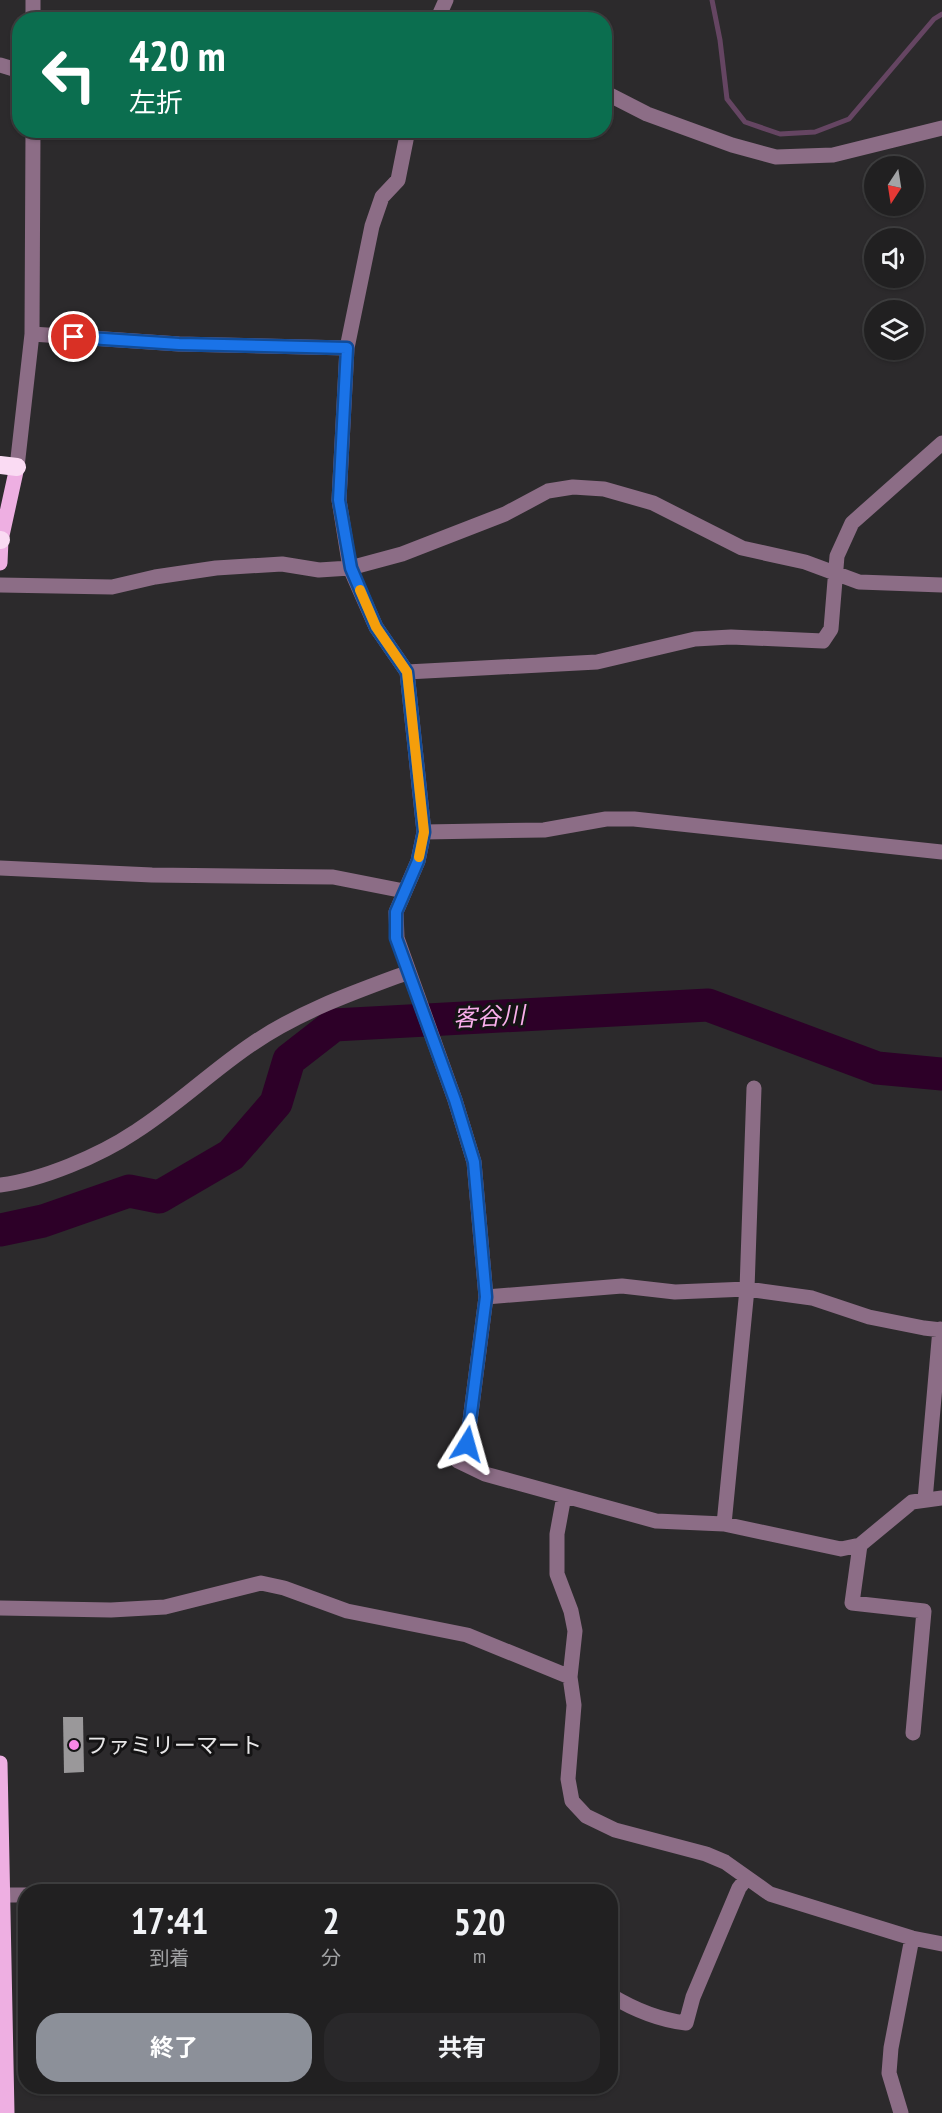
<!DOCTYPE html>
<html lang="ja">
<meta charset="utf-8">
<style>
:root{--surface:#212021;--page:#29282a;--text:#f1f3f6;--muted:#a2a3a5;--line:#3e3e3f;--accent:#8c9099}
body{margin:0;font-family:"PT Sans Narrow","Noto Sans JP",sans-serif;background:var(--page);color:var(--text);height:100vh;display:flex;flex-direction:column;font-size:22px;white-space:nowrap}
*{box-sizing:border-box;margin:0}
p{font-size:20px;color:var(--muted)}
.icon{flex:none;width:33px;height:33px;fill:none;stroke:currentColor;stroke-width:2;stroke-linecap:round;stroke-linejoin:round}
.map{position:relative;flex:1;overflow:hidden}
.drawer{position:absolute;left:18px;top:1884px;width:600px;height:210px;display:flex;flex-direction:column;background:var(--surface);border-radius:24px;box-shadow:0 2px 4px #0004,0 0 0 2px var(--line)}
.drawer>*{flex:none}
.hud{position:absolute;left:12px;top:12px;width:600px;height:126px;border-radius:24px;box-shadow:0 2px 4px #0004,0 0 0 2px var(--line);background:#0b6e4f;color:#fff;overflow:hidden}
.needle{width:39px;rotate:192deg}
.buttons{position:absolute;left:864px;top:156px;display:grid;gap:12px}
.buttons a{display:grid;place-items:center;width:60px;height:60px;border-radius:50%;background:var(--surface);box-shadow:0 2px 4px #0004,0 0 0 2px var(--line);font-size:30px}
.pin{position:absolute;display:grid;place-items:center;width:51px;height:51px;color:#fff;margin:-26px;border:3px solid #fff;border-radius:50%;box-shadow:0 2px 6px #0007}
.me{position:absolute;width:66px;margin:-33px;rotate:8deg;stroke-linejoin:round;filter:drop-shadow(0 0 4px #0008)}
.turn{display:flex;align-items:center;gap:21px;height:126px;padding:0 18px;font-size:27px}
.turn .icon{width:78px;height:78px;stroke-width:2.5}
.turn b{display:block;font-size:42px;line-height:51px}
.eta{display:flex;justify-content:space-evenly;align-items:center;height:102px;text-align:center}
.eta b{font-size:36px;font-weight:700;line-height:42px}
.button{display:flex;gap:12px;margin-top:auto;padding:12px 18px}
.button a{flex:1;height:69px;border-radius:24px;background:var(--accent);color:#fff;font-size:24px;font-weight:700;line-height:69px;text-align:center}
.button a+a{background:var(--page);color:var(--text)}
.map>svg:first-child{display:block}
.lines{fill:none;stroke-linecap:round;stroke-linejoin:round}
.stream{stroke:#654562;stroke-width:5}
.river{stroke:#2d0028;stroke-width:33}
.building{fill:#9a989a}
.minor{stroke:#8c6d86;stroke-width:15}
.major{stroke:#eeafe2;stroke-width:15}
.highway{stroke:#fadbf3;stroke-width:18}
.route-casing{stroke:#114b97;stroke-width:15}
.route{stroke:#1a73e8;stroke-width:10}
.slow{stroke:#f59e0b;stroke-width:10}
.poi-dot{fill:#fa87e7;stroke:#141314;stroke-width:2}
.labels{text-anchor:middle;stroke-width:6;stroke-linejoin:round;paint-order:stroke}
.poi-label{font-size:22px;fill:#e8e7e8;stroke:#141314;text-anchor:start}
.water-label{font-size:24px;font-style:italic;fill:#f9aeeb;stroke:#141314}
</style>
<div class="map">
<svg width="942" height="2113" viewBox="0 0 942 2113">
<rect width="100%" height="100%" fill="#2c2a2c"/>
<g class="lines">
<path class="stream" d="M712,0L720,40L727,99L745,122L780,134L815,132L849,119L934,19L942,14"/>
<path class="river" d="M0,1230L43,1221L129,1191L159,1197L231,1155L276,1103L289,1060L334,1025L708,1005L877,1068L942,1074"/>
</g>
<path class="building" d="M63,1717H83L84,1772L64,1773Z"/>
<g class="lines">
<path class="minor" d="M33,20V0
M437,20L446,0
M0,65L20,71
M604,92L647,114L732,145L776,157L833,155L942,128
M32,334L179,344L347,348L372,226L382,197L398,180L408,130
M347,348L339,500L350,568L376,627L407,672L424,832L418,861L396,912L397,938L455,1100L474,1162L486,1297L467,1444L458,1461L485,1474L656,1521L724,1524L841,1549L860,1545L912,1502L942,1498
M17,467L32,334L33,130
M0,585L112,587L155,577L216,568L282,564L319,570L350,568L402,554L505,514L548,491L573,487L604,489L653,503L742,548L805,562L859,582L942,585
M407,672L597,662L695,639L731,637L823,641L831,629L837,556L852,523L942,443
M424,832L544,830L606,819H634L942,852
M0,868L152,875L333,877L404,891
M0,1185C42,1180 99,1156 135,1132C176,1106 212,1071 252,1044C300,1011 355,992 409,972
M486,1297L622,1286L675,1292L747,1289L812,1298L869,1317L924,1328L942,1330
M564,1496L557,1534V1574L571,1611L575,1631L570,1677L574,1705L568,1779L572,1801L586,1816L615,1830L706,1854L725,1862L770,1894L912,1938L942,1944
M925,1500L940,1329
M724,1524L747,1289L754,1088
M860,1545L852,1603L924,1611L913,1733
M0,1608L111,1610L165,1607L261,1583L284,1588L347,1611L467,1635L570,1677
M0,1895H26
M610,1995C633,2009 660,2020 686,2023L693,1997L739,1888L746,1879
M901,2113L889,2073L891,2048L912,1938"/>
<path class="major" d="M0,563L1,540L17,467
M0,1763L7,2113"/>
<path class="highway" d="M0,465L17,467
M0,540H1"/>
</g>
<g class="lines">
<defs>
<path id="route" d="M74,337L179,344L347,348L339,500L351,568L376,627L407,672L424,832L418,861L396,912V938L455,1100L474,1162L486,1297L467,1444"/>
</defs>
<use href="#route" class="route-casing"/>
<use href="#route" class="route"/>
<path class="slow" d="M360,590L376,627L407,672L424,832L419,857"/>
</g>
<circle class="poi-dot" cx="74" cy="1745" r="6"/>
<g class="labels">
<g class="poi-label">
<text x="86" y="1753">ファミリーマート</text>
</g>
<g class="water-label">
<text transform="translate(489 1017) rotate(-3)" y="8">客谷川</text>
</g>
</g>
</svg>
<div class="buttons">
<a><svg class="needle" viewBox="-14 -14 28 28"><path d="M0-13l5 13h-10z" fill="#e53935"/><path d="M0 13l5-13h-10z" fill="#a2a3a5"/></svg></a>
<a><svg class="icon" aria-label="sound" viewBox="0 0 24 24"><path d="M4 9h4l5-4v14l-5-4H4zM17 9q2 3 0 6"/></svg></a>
<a><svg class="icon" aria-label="layers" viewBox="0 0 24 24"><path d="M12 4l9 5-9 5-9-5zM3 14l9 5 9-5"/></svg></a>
</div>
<div class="pin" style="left:74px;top:337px;background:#d93025"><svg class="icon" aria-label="arrive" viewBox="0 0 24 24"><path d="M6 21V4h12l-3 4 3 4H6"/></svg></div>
<svg class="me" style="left:467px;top:1444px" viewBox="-20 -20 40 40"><path d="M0-17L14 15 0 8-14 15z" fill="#1a73e8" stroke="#fff" stroke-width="4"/></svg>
<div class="hud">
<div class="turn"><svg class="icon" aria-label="left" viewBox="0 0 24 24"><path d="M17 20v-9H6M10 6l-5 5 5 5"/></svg><div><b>420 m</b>左折</div></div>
</div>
<section class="drawer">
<div class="eta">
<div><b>17:41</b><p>到着</p></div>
<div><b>2</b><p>分</p></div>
<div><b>520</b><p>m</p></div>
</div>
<div class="button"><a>終了</a><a>共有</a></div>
</section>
</div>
